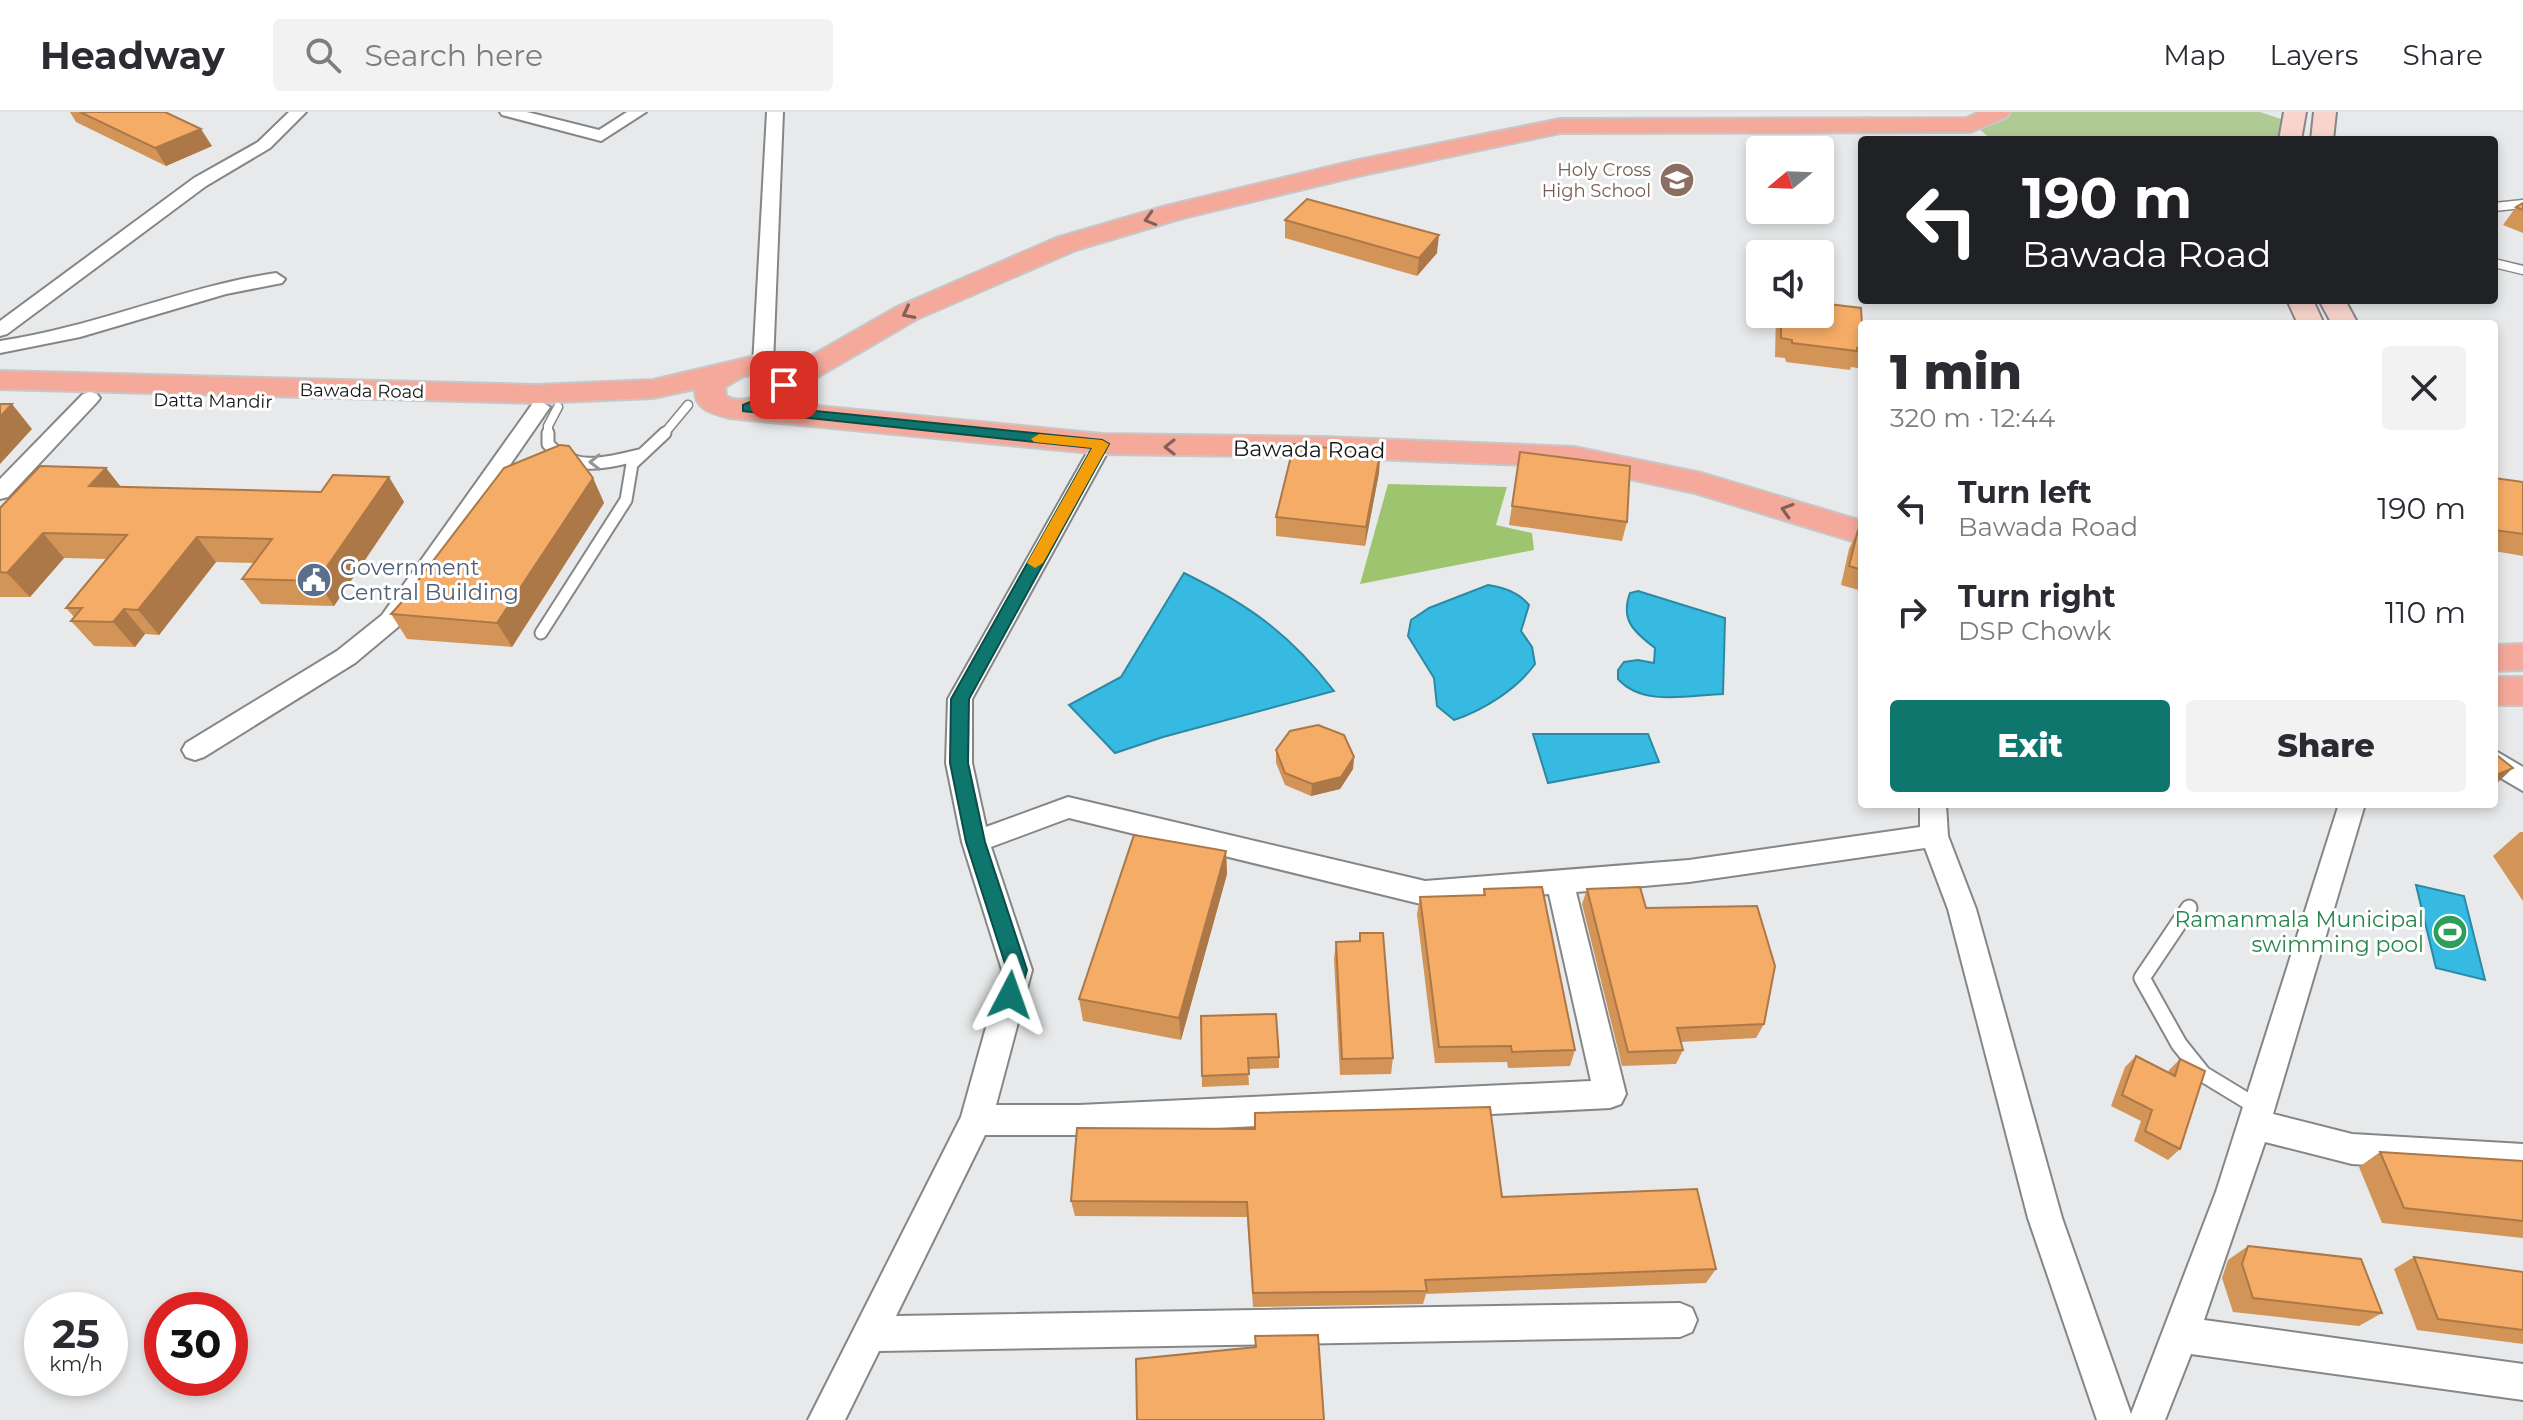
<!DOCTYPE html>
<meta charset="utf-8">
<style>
:root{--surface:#fff;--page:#f2f2f3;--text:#2b2b33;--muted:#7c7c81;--line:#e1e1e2;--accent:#0f766e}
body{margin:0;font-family:Montserrat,sans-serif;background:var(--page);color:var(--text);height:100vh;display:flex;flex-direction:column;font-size:30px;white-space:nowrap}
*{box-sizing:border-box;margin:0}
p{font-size:26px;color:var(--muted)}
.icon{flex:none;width:44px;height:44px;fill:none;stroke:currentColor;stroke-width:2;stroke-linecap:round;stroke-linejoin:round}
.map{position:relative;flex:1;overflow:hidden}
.details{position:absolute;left:1858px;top:208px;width:640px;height:488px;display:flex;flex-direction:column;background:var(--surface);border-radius:8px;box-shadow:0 4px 12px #0003}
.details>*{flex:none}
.top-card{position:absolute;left:1858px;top:24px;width:640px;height:168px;border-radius:8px;box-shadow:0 4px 12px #0003;background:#202124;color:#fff;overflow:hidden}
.needle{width:52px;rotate:251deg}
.tools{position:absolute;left:1746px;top:24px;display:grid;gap:16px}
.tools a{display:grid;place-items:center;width:88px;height:88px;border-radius:8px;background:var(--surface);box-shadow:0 4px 12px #0003;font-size:40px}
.speed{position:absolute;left:24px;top:1180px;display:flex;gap:16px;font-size:40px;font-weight:700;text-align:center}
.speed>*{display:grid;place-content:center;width:104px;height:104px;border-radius:50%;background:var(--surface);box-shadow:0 4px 12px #0003;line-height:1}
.speed small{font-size:20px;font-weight:400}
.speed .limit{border:12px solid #d22;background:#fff;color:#111}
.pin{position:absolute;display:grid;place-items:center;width:68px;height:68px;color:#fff;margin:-34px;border-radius:16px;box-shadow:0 4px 12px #0006}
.me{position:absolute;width:88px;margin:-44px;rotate:4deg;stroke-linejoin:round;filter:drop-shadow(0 0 6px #0008)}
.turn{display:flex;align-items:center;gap:28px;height:168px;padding:0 32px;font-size:36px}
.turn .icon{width:104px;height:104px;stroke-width:2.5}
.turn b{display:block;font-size:56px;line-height:68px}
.round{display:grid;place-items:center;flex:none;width:84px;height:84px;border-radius:8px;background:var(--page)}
.summary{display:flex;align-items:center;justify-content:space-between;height:136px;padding:0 32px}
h1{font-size:48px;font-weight:800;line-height:60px}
.button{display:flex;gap:16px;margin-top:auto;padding:16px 32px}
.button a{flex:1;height:92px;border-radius:8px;background:var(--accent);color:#fff;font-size:32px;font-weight:800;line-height:92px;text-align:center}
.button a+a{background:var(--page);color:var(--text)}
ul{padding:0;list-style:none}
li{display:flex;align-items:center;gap:24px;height:104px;padding:0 32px}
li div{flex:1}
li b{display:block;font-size:30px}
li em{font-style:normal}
header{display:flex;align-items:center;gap:48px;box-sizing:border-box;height:112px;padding:0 40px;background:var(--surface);border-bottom:2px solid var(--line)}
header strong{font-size:38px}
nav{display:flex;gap:44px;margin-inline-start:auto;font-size:28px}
.search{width:560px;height:72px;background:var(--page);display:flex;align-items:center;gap:20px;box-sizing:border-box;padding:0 28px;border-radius:8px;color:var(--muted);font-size:30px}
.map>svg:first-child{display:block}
.green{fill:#b0ca95}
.forest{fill:#9dc56f}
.water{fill:#36bae1;stroke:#2c89a4;stroke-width:2}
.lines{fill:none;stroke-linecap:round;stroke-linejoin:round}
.lane-far2-casing{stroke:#858687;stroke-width:11}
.lane-far1-casing{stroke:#858687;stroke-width:15}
.lane-casing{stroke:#858687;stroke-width:19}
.street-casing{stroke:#858687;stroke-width:4}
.secondary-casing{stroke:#858687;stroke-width:4}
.primary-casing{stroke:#c7c7c7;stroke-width:4}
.lane-far2{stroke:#fff;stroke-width:8}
.lane-far1{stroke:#fff;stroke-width:11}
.lane{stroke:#fff;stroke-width:15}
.street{fill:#fff;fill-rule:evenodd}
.secondary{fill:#f9d4cd;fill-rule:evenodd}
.primary{fill:#f4a99b;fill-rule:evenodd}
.wall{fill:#d39458}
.shaded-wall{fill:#ac7847}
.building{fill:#f5ac66;stroke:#ac7847;stroke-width:2}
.oneway{stroke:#856059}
.oneway2{stroke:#969697}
.route{fill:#0f766e;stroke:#0a4d48;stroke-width:2}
.slow{fill:#f59e0b}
.labels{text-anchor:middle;stroke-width:6;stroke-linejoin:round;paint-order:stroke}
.far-education-label{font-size:18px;fill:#785e54;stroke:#fff;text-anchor:end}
.far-street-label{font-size:18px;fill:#161617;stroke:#fff}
.street-label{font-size:22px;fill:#161617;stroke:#fff}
.service-label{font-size:22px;fill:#4e5e75;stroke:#fff;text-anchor:start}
.leisure-label{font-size:22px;fill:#27864d;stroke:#fff;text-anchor:end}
</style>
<header>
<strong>Headway</strong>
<div class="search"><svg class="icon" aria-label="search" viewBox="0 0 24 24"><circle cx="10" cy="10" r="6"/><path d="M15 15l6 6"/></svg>Search here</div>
<nav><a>Map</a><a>Layers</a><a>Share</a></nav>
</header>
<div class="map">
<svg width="2523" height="1308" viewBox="0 0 2523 1308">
<rect width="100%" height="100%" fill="#e8e9ea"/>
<path class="green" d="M1998,0H2260L2293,11L2290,28H1992L1973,12Z"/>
<path class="forest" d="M1388,372L1507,375L1496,413L1532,421L1534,438L1360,472Z"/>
<path class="water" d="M1184,461C1249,493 1289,521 1334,579L1163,625L1115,641L1069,593L1121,565Z
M1488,473C1505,476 1518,480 1529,493L1521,519L1532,535L1535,552C1517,577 1484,598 1454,608L1437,594L1434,566L1408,524L1411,508L1429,496Z
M1638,479L1725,506L1723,582C1689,583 1643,595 1618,567V558L1624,550L1638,548L1654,551L1655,536C1634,520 1620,508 1630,481Z
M1533,622H1648L1659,650L1548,671Z
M2416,773L2464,784L2485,868L2436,856Z"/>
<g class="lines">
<defs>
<path id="lane-far2" d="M2494,95L2523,92
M2494,151L2523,158
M548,323V314L558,295
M663,323L688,293"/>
<path id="lane-far1" d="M548,321V332C575,361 605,351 639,343
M541,521L626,388L632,352L665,321"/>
<path id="lane" d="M2189,796L2142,866L2179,932L2203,962L2259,996"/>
<path id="street" d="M289,0H306L270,36L206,74L7,222L0,224V209L194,66L258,30Z
M500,0H527L599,18L627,0H646L601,29L502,3Z
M767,0H783L773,253L763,259L753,253Z
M276,161L285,167L282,171L226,182L80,225L0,241V229C96,215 182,175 276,161Z
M90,280L97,282L100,286L97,290L8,385L0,387V367L83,282Z
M540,289L550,295L398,515L355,551L204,645L195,648L186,645L182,638L186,631L337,539L382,503L533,291Z
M1102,326L1112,332L972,587V651L986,715L1068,685L1425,769L1689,748L1920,715V692H1946L1948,724L1976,797L2062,1106L2131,1302L2216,1080L2339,692H2365L2273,1002L2352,1022L2523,1032V1062L2352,1052L2265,1030L2204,1208L2523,1252V1288L2191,1242L2165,1308H2097L2028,1106L1948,797L1925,736L1689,770L1576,780L1626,982L1621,992L1610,996L1079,1023H985L896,1204L1680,1191L1692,1196L1697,1208L1692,1220L1680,1225L879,1239L845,1308H808L961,1005L1002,858L962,730L946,651L948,587L1092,332ZM1069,706L1425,793L1549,782L1591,969L1079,993H996L1032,858L991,735Z
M2494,638L2523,655V679L2494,662Z"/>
<path id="secondary" d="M2284,0H2306L2301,28H2279Z
M2314,0H2336L2333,28H2311Z
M2287,188H2313L2324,212H2298Z
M2319,188H2345L2358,212H2332Z"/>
<path id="primary" d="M1979,0H2010L2007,5L1971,20L1560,21L1358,64L1183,106L1076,138L917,207L797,277L787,291L1102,322L1323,325L1574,335L1701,361L1862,409V432L1695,381L1574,355L1323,345L1102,342L729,306C712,301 694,298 695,277L653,286L536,291L0,277V259L536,273L653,268L755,244L784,250L790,256L897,195L1056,126L1166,94L1358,48L1560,7L1967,6ZM761,262L768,268L767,276C756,286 740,292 726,284L725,275L744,264Z
M2523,532V558L2494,559V533Z
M2494,565H2523V593H2494Z"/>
</defs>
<use href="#lane-far2" class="lane-far2-casing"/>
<use href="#lane-far1" class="lane-far1-casing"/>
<use href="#lane" class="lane-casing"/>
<use href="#street" class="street-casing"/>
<use href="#secondary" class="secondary-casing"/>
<use href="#primary" class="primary-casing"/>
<use href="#lane-far2" class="lane-far2"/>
<use href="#lane-far1" class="lane-far1"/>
<use href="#lane" class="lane"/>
<use href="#street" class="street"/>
<use href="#secondary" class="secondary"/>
<use href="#primary" class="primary"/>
</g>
<path class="wall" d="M70,0H165L212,34L166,54L76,10Z
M2523,91V121L2503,113L2516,95Z
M1285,108L1437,141L1417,164L1285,126Z
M1776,202H1820L1862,212V244L1858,256L1851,255L1850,258L1786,250L1785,246L1775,245Z
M1520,340L1627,410L1622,429L1509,413Z
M1380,342L1379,361L1365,434L1276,424V405Z
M106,356L120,375L321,380L389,365L404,390L334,494L261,492L242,467L254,451L216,450L159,523L145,522L135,535L94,534L71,509L75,506L66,496L107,447L64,446L30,485H0V396Z
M593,366L604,391L512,535L407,527L391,502Z
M2494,366L2523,370V444L2494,439Z
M1858,418L1862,419V479L1841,473L1849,437Z
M1276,638L1354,645L1353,657L1340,677L1311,684L1285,673L1276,651Z
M2520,720H2523V789L2493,744Z
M1226,739L1227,762L1181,928L1083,909L1079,887Z
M1484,777L1575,938L1570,954L1508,956L1507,950L1435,951L1417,802L1420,785L1483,783Z
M1587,777L1646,796L1764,912L1756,926L1680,930L1683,938L1676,952L1622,954L1582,792Z
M1360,821L1393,946L1391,962L1340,963L1334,847L1336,830L1359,829Z
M1201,904L1279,945V956L1248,957L1249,973L1202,975Z
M2136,944L2168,961L2169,958L2180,947V1037L2168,1048L2134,1029L2141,1009L2111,994L2125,955Z
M2380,1040L2523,1049V1126L2382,1111L2359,1055Z
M1502,1085L1716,1157L1706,1171L1426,1182L1423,1192L1253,1195L1247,1105L1075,1104L1071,1089Z
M2248,1134L2382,1201L2359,1214L2233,1200L2222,1166L2228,1148Z
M2414,1145L2523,1160V1232L2417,1218L2394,1157Z"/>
<path class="shaded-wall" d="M201,17L212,34L166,54L155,36Z
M1439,123L1437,141L1417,164L1419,146Z
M12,292L32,317L0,352V305Z
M1380,342L1379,361L1365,434L1366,415Z
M106,356L125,380L89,374Z
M389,365L404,390L334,494L317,469Z
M593,366L604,391L512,535L497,511Z
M43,421L64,446L30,485L7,461Z
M197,425L216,450L159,523L138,498Z
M124,497L145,522L135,535L113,510Z
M1354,645L1353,657L1340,677L1311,684L1312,672Z
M2513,656L2494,674V664Z
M1226,739L1227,762L1181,928L1179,906Z"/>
<path class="building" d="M80,0H165L201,17L155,36Z
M1307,87L1439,123L1419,146L1285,108Z
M2523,91V98L2516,95Z
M1820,191L1861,196L1862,212V237L1857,236V239L1792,231V228L1781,226V202H1820Z
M0,292H12L0,305Z
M1294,332L1380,342L1366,415L1276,405Z
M560,333L569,334L593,366L497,511L391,502L400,492L504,356Z
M1520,340L1630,354L1627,410L1512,394Z
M40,354L106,356L89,374L321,380L333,363L389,365L317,469L242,467L272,427L197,425L138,498L124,497L113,510L71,509L82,496H66L127,423L43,421L7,461L0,460V396Z
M2494,366L2523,370V422L2494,418Z
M1858,418L1862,419V458L1849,454Z
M1318,613L1344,623L1354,645L1341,665L1312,672L1285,661L1276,638L1290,619Z
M2494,641L2513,656L2494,664Z
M1134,723L1226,739L1179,906L1079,887Z
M1542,775L1575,938L1512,940L1511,934L1439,935L1420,785L1485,783L1484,777Z
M1640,775L1646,796L1757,794L1775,854L1764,912L1677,916L1683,938L1628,940L1587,777Z
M1360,821H1383L1393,946L1342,947L1336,830L1360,829Z
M1276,902L1279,945L1248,946L1249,962L1202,964L1201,904Z
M2136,944L2175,964L2180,947L2205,959L2180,1037L2145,1019L2152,998L2122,983Z
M1490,995L1502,1085L1697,1077L1716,1157L1425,1168L1427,1179L1253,1181L1247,1090L1071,1089L1077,1016L1255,1017V1001Z
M2380,1040L2523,1049V1109L2404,1096Z
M2248,1134L2361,1147L2382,1201L2253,1186L2242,1152Z
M2414,1145L2523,1160V1218L2438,1207Z
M1318,1223L1324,1308H1137L1136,1247L1256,1235L1255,1224Z"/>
<defs><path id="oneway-chevron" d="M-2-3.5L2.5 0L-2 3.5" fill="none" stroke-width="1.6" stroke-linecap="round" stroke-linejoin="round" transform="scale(2)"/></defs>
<g class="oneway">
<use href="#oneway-chevron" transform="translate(1150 107) rotate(164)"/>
<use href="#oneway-chevron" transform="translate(908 201) rotate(153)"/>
<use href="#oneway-chevron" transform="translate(1170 335) rotate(-180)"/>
<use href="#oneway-chevron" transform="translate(1787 398) rotate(-163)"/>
</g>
<use class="oneway2" href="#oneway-chevron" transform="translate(595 350) rotate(180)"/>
<path class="route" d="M784,268L791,273L782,287L766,294L1102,328L1109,332L969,587L968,651L985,730L1027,858L1018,889L1010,892L1003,889L1000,883L1007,858L966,730L950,651L951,587L1092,336L743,299V293L771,281L779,270Z"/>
<path class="slow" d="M1039,322L1102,328L1109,332L1043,451L1035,456L1027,451L1092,336L1034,330L1031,327Z"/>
<defs>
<symbol id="school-disc" viewBox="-11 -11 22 22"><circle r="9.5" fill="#8d6e63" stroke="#fff"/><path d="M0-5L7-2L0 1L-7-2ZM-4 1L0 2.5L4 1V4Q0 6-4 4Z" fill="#fff"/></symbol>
<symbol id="civic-disc" viewBox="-11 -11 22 22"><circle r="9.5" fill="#5c6f8a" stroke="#fff"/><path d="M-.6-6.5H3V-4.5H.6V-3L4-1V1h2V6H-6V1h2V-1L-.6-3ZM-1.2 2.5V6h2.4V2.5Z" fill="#fff"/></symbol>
<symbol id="stadium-disc" viewBox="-11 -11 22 22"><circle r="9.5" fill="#2e9e5b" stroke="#fff"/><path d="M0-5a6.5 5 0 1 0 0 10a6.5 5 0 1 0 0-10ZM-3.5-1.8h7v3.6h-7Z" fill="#fff"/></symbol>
</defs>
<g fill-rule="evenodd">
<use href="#school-disc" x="1657" y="48" width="40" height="40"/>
<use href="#civic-disc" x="294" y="448" width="40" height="40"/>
<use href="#stadium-disc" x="2430" y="800" width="40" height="40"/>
</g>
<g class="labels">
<g class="far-education-label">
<text x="1651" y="64">Holy Cross<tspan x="1651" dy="21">High School</tspan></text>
</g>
<g class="far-street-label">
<text transform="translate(362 279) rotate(1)" y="6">Bawada Road</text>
<text transform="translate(213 289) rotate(1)" y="6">Datta Mandir</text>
</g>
<g class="street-label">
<text transform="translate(1309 337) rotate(1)" y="8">Bawada Road</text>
</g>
<g class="service-label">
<text x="340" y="463">Government<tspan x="340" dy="25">Central Building</tspan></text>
</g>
<g class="leisure-label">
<text x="2424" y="815">Ramanmala Municipal<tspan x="2424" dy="25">swimming pool</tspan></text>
</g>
</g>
</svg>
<div class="tools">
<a><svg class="needle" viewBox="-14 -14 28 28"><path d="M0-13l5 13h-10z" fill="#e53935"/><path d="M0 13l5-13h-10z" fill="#7c7c81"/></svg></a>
<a><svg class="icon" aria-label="sound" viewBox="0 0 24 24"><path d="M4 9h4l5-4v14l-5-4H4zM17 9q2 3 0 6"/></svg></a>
</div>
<div class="speed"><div>25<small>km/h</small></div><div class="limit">30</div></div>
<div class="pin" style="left:784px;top:273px;background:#d93025"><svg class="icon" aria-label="arrive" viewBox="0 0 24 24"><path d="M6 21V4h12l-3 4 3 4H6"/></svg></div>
<svg class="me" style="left:1010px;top:883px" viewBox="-20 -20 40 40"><path d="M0-17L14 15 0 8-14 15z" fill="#0f766e" stroke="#fff" stroke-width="4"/></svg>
<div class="top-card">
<div class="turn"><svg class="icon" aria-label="left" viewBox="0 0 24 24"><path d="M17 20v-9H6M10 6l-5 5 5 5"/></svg><div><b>190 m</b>Bawada Road</div></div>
</div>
<section class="details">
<div class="summary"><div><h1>1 min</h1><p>320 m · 12:44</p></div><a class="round"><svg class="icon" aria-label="close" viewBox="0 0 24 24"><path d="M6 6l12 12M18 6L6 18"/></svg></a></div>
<ul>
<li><svg class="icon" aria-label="left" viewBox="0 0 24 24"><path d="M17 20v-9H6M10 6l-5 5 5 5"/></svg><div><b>Turn left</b><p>Bawada Road</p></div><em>190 m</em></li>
<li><svg class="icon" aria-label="right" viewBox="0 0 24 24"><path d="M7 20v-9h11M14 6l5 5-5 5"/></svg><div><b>Turn right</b><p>DSP Chowk</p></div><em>110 m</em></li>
</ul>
<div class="button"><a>Exit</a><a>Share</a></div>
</section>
</div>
